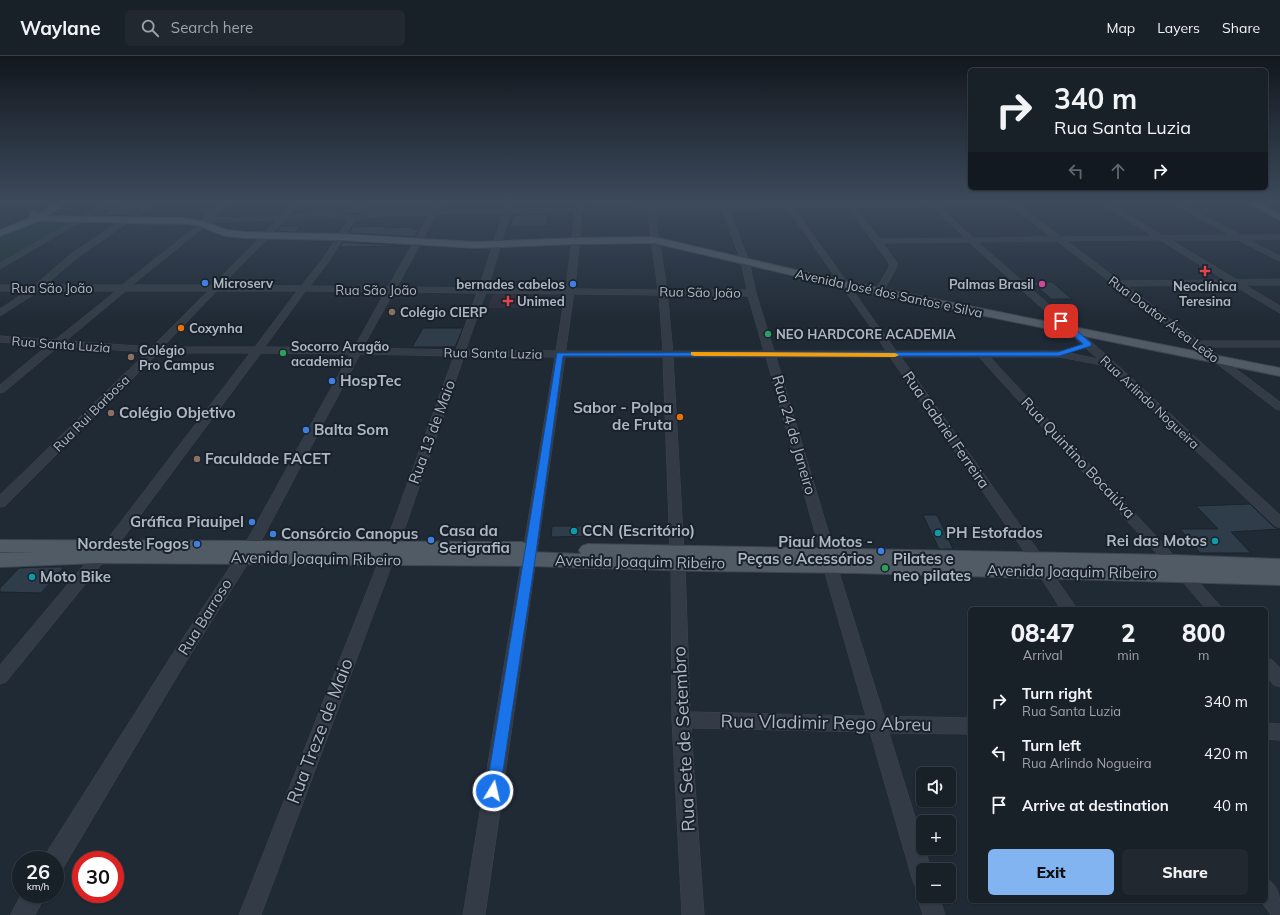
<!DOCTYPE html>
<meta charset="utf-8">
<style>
:root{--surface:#182028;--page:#212830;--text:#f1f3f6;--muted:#9fa3a8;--line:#363e45;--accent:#83b4f2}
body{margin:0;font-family:Mulish,sans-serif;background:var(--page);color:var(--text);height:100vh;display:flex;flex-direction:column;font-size:15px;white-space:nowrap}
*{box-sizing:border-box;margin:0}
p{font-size:13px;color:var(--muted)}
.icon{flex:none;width:22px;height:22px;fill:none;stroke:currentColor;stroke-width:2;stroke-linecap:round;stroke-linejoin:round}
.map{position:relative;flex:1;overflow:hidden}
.sheet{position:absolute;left:968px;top:551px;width:300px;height:296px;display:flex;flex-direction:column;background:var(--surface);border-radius:6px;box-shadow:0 1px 3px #0004,0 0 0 1px var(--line)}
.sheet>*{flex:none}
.banner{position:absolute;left:968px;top:12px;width:300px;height:122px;border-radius:6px;box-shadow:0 1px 3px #0004,0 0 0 1px var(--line);background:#182028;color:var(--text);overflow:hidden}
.fabs{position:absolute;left:916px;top:711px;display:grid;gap:8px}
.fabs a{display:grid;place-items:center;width:40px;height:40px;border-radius:6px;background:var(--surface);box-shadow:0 1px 3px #0004,0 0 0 1px var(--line);font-size:20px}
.speed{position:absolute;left:12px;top:795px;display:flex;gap:8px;font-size:20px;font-weight:700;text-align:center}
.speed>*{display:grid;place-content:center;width:52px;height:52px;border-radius:50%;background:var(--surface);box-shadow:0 1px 3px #0004,0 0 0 1px var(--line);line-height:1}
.speed small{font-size:10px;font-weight:400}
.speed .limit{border:6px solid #d22;background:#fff;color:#111}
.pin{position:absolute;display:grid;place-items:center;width:34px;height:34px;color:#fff;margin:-17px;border-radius:8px;box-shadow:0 2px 6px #0006}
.me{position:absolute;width:44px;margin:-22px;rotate:9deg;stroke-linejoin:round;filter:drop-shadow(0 0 3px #0008)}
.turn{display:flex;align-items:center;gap:14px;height:84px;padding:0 20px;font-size:18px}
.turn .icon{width:52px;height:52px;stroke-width:2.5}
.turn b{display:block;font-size:28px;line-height:34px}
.lanes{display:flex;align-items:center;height:38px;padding:0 20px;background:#0003;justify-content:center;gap:20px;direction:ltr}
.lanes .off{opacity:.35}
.eta{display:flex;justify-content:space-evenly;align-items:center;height:68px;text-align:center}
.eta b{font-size:24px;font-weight:800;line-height:28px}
.action{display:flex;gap:8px;margin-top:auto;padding:8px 20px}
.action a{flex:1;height:46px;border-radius:6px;background:var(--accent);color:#111;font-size:16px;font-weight:800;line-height:46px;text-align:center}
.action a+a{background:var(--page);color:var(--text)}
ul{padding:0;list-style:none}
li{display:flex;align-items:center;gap:12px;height:52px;padding:0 20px}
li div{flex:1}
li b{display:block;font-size:15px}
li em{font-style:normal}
header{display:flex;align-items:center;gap:24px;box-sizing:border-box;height:56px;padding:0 20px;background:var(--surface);border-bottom:1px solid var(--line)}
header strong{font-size:19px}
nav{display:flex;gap:22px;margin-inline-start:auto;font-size:14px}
.search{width:280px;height:36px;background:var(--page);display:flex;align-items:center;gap:10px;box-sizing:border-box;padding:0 14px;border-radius:6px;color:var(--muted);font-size:15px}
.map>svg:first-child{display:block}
.medical{fill:#2f2e3a}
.green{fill:#223536}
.building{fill:#2f3c49;stroke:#1b232c}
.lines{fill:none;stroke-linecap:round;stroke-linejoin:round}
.minor-casing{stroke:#3d454f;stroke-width:1}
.major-casing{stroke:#3d454f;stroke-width:2}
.minor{fill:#333c46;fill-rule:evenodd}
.major{fill:#515b66;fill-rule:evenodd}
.route{fill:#1a73e8;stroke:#114b97}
.slow{fill:#f59e0b}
.health-dot{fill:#e0444e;stroke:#19212a;stroke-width:1.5}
.shop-dot{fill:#3f7fe0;stroke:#19212a;stroke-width:1.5}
.hotel-dot{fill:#d1479c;stroke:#19212a;stroke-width:1.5}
.education-dot{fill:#8d6e63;stroke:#19212a;stroke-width:1.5}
.food-dot{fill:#e8710a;stroke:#19212a;stroke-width:1.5}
.leisure-dot{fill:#2e9e5b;stroke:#19212a;stroke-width:1.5}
.culture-dot{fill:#0f9aa8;stroke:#19212a;stroke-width:1.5}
.labels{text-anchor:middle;stroke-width:4;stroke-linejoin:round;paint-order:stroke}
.far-poi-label{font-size:13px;font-weight:bold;fill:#adb7c3;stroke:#19212a;text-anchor:start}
.far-street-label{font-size:13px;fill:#adb7c3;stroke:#19212a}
.poi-label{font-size:15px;font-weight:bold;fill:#adb7c3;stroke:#19212a;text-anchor:start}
.street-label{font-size:15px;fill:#adb7c3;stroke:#19212a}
.near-street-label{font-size:18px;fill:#adb7c3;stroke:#19212a}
</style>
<header>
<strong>Waylane</strong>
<div class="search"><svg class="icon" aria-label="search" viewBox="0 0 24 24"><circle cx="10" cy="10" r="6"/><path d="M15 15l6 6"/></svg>Search here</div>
<nav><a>Map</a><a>Layers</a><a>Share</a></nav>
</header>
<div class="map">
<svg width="1280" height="859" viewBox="0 0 1280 859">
<rect width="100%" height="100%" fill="#202a35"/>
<path class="medical" d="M493,238L527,239L523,252H488Z"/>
<path class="green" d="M0,146H42L31,154L0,168Z
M307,146H428L424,155L294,158Z
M37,163L77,164L0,210V178Z"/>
<path class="building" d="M357,146H375L367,157L347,158Z
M119,149H142L127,159H102Z
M548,158L546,170L510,171L513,159Z
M281,170H300L295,176L276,175Z
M385,170L384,172L413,171L412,173H419L415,181L349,177L352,171Z
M343,186L409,190L340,191Z
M1032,226H1052L1072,243H1051Z
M423,272H463L455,291H412Z
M1250,448L1274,471L1280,473L1231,476L1251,497H1200L1180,473H1218L1196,450Z
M923,459H937L953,493H939Z
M552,470H596V480L551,481Z
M43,511H64L41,537L0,536V532L19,512Z"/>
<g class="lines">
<defs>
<path id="minor" d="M106,146H114L0,213V208Z
M149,146H157L77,202L45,229H122L202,166L206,168L205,170L132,229H213L277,164L208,166L203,165V161L223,146H230L212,162L281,160L294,146H301L289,159L334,158L357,160L378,156L432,155L437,146H443L439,155L504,154L507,146H513L511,153L576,152L577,146H583V152L648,151V146H654L655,151L721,149L720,146H726L728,149L784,148L783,146H789L791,148L845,147V146H1140L1137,148H1111L1163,180L1230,179L1170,146H1178L1241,179H1280V183L1249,184L1280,200V205L1238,184H1171L1237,224L1280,223V229H1245L1280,250V257L1233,229L1127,230L1199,285H1280V291H1207L1280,346V354L1276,353L1057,185L978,186L1114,306L1280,459V472L1275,470L1107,310L1059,301H990L1180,506L1178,510L1173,511L1168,510L979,301H901L1044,503L1042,507L1037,508L1032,507L890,301H776L835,498L833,502L828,503L823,502L821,498L766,301H673L684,496L682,500L677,501L672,500L670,496L663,301H565L485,859H463L555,301L464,300L398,492L261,859H239L384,492L454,300L360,298L258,491L182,612L63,812L55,815V804H44L47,796L170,602L245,488L350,298L261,297L115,493L110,494L105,493L103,489L250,297H158L5,450L0,451V439L147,296L59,290L4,336L0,337V329L48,289L0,286V280L55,284L116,235H39L0,260V253L27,235H0V229H35L71,198ZM1102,148L1153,180L1061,181L1019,149ZM1010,149L1051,181L973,182L939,150ZM932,150L965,182L880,183L855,151ZM848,151L889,207V211L875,235L876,237H882L897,211V207L883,187L969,186L1098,303L1059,295H896L794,152ZM787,152L874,276L886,295H774L756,237L749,205L729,153ZM722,153L741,205L747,234H667C663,207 658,181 655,155ZM648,155C650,181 655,207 658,234L575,233L582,156ZM575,156L566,233L488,232L510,158ZM503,158L479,232L397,231L436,159ZM429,159L388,231L310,230L329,205L355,164L378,160ZM334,162L349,163L322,204L301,230L222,229L285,164ZM1160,184L1225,224L1120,225L1067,185ZM126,235H208L152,291L66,285ZM217,235H297L255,291H163ZM306,235L385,236L354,292L265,291ZM394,236L477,237L456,294L363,292ZM486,237L565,238L556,295L466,294ZM574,238L659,239L663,295H566ZM668,239L748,240L764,295H673Z
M99,496L104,497L106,501L104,505L6,626L0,628V609L94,497Z
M678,502L683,503L685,507L690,656L866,660L823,510L825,506L830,505L835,506L837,510L884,660L970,662V678L889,677L923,787V792H925L931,814H923V840H939L945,859H923L917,840L921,832L915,830L912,822L870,676L691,672L704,859H682L672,664L671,507L673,503Z
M1044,510L1049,512L1077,553H1061L1037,516L1039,512Z
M1184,513L1189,515L1223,553H1206L1177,519L1179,515Z
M1266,602L1272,604L1280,612V631L1274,629L1266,621Z
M1266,667L1280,668V684L1266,683Z
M1266,822C1280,830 1280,842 1280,859H1271L1261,845H1266Z
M22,838H46L35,859H11Z"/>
<path id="major" d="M57,146H67L48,160L183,162L202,165L227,174L245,176L341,178L476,186L575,182L654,181L843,225L1280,312V320L843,231L654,187L575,188L476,192L341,184L245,182L225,180L197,169L183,168L39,165L0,180V174L32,161L30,158L31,156L34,155L39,158Z
M1246,146H1257L1280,158V164Z
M0,484L522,486L528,488L531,492L528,496L581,498L579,494L582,490L588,488L1173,499L1280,503V529L854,517L699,515L530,510L99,507L0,511V497L36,496H0Z"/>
</defs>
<use href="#minor" class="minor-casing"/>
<use href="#major" class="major-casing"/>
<use href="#minor" class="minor"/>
<use href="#major" class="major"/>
</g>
<linearGradient id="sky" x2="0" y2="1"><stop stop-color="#12171d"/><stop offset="0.55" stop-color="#3c4a5c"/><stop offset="1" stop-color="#3c4a5c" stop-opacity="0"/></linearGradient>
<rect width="1280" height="266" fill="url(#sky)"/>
<path class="route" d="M1058,263H1063L1091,287V290L1059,300H563L535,504L500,735L498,740L493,742L488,740L486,735L557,297L1058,296L1083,288L1058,266Z"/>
<path class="slow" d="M691,296L895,297L899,299L895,301L694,300L691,299Z"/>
<g class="health-dot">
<path d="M1203 209h4v4h4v4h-4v4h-4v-4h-4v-4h4z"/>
<path d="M506 239h4v4h4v4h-4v4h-4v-4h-4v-4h4z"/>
</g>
<g class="shop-dot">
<circle cx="205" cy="227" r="4"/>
<circle cx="573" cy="228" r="4"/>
<circle cx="332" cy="325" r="4"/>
<circle cx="306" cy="374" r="4"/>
<circle cx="252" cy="466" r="4"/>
<circle cx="273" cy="478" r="4"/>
<circle cx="431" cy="484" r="4"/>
<circle cx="197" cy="488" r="4"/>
<circle cx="881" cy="495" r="4"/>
</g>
<circle class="hotel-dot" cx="1042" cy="228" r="4"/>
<g class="education-dot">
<circle cx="392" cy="256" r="4"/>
<circle cx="131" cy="301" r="4"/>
<circle cx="111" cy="357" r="4"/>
<circle cx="197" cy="403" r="4"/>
</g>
<g class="food-dot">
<circle cx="181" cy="272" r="4"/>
<circle cx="680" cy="361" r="4"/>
</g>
<g class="leisure-dot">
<circle cx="768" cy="278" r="4"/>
<circle cx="283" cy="297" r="4"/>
<circle cx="885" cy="512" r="4"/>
</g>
<g class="culture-dot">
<circle cx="574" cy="475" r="4"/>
<circle cx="938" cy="477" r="4"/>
<circle cx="1215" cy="485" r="4"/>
<circle cx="32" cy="521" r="4"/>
</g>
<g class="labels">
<g class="far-poi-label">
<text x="213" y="232">Microserv</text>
<text x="565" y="233" text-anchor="end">bernades cabelos</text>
<text x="1034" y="233" text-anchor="end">Palmas Brasil</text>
<text x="1205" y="235" text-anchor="middle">Neoclínica<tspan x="1205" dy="15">Teresina</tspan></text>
<text x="517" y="250">Unimed</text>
<text x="400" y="261">Colégio CIERP</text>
<text x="189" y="277">Coxynha</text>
<text x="776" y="283">NEO HARDCORE ACADEMIA</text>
<text x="291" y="295">Socorro Aragão<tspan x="291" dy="15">academia</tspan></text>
<text x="139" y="299">Colégio<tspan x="139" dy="15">Pro Campus</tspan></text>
</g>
<g class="far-street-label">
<text x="52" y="237">Rua São João</text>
<text x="376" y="239">Rua São João</text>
<text transform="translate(700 236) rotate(1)" y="5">Rua São João</text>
<text transform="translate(889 237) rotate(12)" y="5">Avenida José dos Santos e Silva</text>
<text transform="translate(1164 263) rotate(37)" y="5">Rua Doutor Área Leão</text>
<text transform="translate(61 288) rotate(4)" y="5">Rua Santa Luzia</text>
<text transform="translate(493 297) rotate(1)" y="5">Rua Santa Luzia</text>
<text transform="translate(1150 346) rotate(43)" y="5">Rua Arlindo Nogueira</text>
<text transform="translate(91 357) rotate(-45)" y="5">Rua Rui Barbosa</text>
</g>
<g class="poi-label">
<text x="340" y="330">HospTec</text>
<text x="672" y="357" text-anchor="end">Sabor - Polpa<tspan x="672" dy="17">de Fruta</tspan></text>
<text x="119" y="362">Colégio Objetivo</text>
<text x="314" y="379">Balta Som</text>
<text x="205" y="408">Faculdade FACET</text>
<text x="244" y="471" text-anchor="end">Gráfica Piauipel</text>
<text x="439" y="480">Casa da<tspan x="439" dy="17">Serigrafia</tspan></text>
<text x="582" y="480">CCN (Escritório)</text>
<text x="946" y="482">PH Estofados</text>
<text x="281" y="483">Consórcio Canopus</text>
<text x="1207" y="490" text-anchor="end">Rei das Motos</text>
<text x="873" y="491" text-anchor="end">Piauí Motos -<tspan x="873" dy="17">Peças e Acessórios</tspan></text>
<text x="189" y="493" text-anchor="end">Nordeste Fogos</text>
<text x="893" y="508">Pilates e<tspan x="893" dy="17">neo pilates</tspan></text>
<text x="40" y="526">Moto Bike</text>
</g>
<g class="street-label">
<text transform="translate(946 374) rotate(55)" y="5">Rua Gabriel Ferreira</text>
<text transform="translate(432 376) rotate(-70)" y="5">Rua 13 de Maio</text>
<text transform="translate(794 379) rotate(74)" y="5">Rua 24 de Janeiro</text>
<text transform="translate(1078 402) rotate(47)" y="5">Rua Quintino Bocaiúva</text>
<text transform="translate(316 503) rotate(1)" y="5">Avenida Joaquim Ribeiro</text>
<text transform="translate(640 506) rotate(1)" y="5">Avenida Joaquim Ribeiro</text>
<text transform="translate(1072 516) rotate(1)" y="5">Avenida Joaquim Ribeiro</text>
<text transform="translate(205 561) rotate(-58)" y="5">Rua Barroso</text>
</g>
<g class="near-street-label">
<text transform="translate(826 667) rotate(1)" y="6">Rua Vladimir Rego Abreu</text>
<text transform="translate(320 675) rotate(-69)" y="6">Rua Treze de Maio</text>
<text transform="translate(684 683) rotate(-93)" y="6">Rua Sete de Setembro</text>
</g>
</g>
</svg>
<div class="fabs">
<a><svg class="icon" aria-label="sound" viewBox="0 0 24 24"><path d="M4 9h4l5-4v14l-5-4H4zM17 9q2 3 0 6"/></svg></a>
<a>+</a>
<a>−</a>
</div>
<div class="speed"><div>26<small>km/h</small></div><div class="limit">30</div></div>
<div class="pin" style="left:1061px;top:265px;background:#d93025"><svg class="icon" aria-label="arrive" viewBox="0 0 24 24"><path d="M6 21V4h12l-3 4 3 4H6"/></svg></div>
<svg class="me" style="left:493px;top:735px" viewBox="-20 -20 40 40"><circle r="17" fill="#1a73e8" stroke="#fff" stroke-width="3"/><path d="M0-11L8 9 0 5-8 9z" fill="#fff"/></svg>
<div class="banner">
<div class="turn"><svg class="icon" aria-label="right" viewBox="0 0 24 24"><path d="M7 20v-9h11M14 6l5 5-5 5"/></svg><div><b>340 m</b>Rua Santa Luzia</div></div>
<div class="lanes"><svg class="icon off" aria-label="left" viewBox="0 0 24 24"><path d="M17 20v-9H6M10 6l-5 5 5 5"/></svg><svg class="icon off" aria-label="ahead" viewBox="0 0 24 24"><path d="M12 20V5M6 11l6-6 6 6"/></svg><svg class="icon" aria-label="right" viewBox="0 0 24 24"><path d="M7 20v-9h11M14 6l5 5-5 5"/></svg></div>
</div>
<section class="sheet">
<div class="eta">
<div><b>08:47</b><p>Arrival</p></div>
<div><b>2</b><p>min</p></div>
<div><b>800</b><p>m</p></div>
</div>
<ul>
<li><svg class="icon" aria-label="right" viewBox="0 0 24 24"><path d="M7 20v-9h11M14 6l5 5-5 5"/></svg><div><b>Turn right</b><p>Rua Santa Luzia</p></div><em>340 m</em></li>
<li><svg class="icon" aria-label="left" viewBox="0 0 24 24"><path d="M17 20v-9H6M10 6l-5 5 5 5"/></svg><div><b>Turn left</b><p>Rua Arlindo Nogueira</p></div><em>420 m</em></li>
<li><svg class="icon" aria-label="arrive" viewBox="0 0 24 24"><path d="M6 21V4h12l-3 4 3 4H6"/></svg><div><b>Arrive at destination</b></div><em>40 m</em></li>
</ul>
<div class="action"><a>Exit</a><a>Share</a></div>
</section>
</div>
